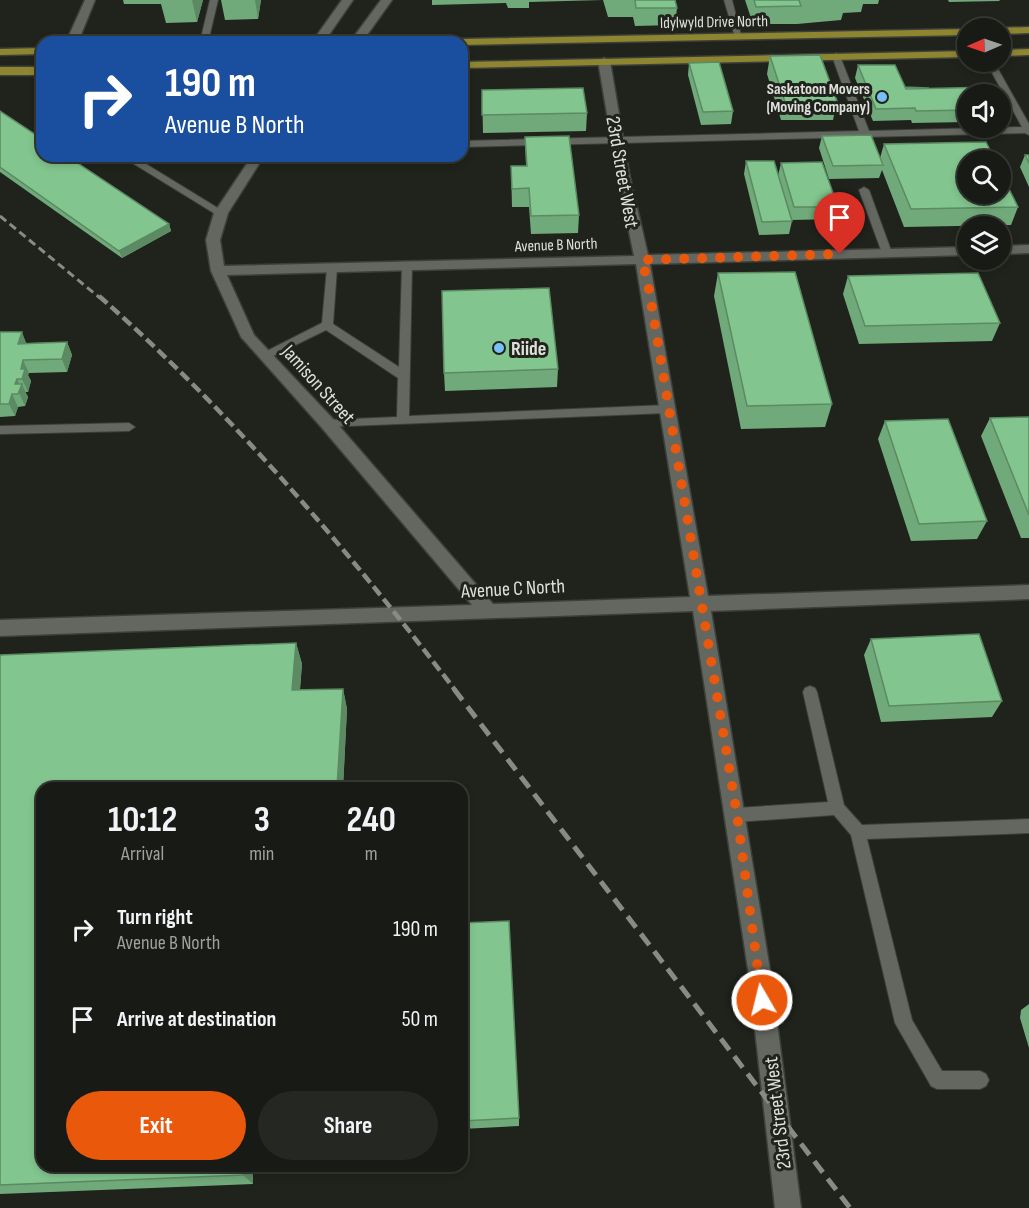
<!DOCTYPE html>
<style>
:root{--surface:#181a15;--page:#252722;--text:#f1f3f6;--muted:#9fa1a0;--line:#363834;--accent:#ea580c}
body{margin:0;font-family:"Sofia Sans Condensed",sans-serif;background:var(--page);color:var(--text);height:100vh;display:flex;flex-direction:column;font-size:22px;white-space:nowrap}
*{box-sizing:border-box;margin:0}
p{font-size:20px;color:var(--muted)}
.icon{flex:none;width:33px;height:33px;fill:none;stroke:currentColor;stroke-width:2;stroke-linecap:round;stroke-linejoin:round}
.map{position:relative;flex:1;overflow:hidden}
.sheet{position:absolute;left:36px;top:782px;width:432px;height:390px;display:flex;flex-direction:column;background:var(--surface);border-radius:18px;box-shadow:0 3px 9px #0003,0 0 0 2px var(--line)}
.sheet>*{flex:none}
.guide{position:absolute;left:36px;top:36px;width:432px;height:126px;border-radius:18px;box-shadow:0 3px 9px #0003,0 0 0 2px var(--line);background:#1a4fa0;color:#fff;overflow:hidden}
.needle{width:39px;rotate:268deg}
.fabs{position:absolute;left:957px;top:18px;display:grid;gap:12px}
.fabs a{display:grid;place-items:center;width:54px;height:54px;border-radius:50%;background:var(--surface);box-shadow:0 3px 9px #0003,0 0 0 2px var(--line);font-size:30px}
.pin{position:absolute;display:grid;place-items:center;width:51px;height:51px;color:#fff;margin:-62px -26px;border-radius:50% 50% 50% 0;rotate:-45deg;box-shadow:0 0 6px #0007}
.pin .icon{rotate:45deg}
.me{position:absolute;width:66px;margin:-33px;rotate:352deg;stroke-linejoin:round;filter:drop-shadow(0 0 4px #0008)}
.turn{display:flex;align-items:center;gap:21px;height:126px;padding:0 30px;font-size:27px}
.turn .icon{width:78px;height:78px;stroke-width:2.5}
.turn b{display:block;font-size:42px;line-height:51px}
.eta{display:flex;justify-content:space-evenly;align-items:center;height:102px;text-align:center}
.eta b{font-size:36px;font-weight:700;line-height:42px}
.primary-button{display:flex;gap:12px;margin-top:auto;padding:12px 30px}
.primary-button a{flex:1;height:69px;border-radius:36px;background:var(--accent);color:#fff;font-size:24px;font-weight:700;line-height:69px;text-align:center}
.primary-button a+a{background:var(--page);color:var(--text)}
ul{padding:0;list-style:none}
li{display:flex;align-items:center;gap:18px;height:90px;padding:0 30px}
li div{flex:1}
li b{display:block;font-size:22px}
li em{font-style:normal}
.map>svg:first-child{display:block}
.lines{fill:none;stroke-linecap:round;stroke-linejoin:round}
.lane-casing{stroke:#3d3f3a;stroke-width:2}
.street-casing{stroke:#3d3f3a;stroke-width:3}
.secondary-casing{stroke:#3d3f3a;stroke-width:3}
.primary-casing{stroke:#3d3f3a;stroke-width:3}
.lane{fill:#646760;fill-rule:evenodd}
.street{fill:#646760;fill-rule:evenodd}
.secondary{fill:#646760;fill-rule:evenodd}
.primary{fill:#8d8530;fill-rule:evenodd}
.rail-far2{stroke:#888a84;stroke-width:3;stroke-dasharray:8 4.5;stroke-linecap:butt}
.rail-far1{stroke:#888a84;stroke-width:4.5;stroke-dasharray:11 5;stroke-linecap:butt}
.rail{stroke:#888a84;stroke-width:5;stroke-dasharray:14 8;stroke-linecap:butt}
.wall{fill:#70a97a}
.shaded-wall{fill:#5b8a63}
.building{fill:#82c58e;stroke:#5b8a63;stroke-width:1.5}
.route{stroke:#ea580c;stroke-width:10;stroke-dasharray:0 18}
.poi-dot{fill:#79bff8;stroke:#20231c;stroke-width:2}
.labels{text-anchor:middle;stroke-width:6;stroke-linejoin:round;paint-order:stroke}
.far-street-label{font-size:16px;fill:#dee0db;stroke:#20231c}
.far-poi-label{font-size:16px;font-weight:bold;fill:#dee0db;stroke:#20231c;text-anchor:end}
.street-label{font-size:20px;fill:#dee0db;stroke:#20231c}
.poi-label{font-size:20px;font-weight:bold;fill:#dee0db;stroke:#20231c;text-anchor:start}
</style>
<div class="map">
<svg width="1029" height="1208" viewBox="0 0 1029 1208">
<rect width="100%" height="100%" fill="#20231c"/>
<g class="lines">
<defs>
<path id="lane" d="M210,0H218L208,42H200Z
M724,0H732L742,39L735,37Z
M836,53L840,56L869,131L1022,127L986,62H994L1029,124V135L1025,133L462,147V141L859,131L832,56Z
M121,156H133L226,213L221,216L217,215Z
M864,187L869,190L892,253L891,255L887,256L882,253L859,190Z
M407,263L412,266L409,416L667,405L673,409L667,413L324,427L322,424L328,420L397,417L398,378L326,330L269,358L265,359L259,355L322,323L327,268L332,265L337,268L333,324L399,367L402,266Z
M129,423L135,427L129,431L0,434V426Z
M810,686L815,688L817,692L844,805L862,825L1029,819V833L867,839L912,1020L942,1071H980L986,1074L989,1080L986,1086L980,1089H937L931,1086L895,1023L851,835L834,815L737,822L732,820L729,815L732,810L737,808L828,802L803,692L805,688Z"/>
<path id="street" d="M604,58L610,61L629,173L648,255L968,247V255L650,264L708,596L1029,585V599L711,611L771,976L801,1208H775L749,976L693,611L0,636V620L472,605L322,428L241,337L211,271L206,240L214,213L252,156H264L228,213L220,240L224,266L634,256L617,173L598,61ZM636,264L690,597L493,604L334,420L254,335L227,275Z
M1029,245V253L1000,254V246Z"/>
<path id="secondary" d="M85,0H95L78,42H66Z
M342,0H353L324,42H312Z
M381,0H392L362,42H350Z"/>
<path id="primary" d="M1029,27V33L1000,34V28H996Z
M968,29V35L462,45V42H456L462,39Z
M42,48V54L0,55V49Z
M1029,49V55L1000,56V50Z
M968,51V57L462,68V62Z
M0,67H42V75H0Z"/>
</defs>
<use href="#lane" class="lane-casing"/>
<use href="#street" class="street-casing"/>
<use href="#secondary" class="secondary-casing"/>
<use href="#primary" class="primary-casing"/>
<use href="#lane" class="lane"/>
<use href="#street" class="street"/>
<use href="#secondary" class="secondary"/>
<use href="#primary" class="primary"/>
<path class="rail-far2" d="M0,216L100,298"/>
<path class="rail-far1" d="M99,296C233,414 347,549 455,690"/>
<path class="rail" d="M454,689L850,1208"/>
</g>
<path class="wall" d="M123,0H203L197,22L166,23L161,4H124Z
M221,0H261L258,19L225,20Z
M432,0H675L677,8L675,25L635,26L633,17H608L603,0L529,2V8H508L506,3L432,5Z
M745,0H879L878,4H863L861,12L843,13L841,20L797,24H753Z
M948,0H1000L999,1L949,2Z
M770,56L837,101L833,120H781L767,74Z
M689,63L733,111L731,124L701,125L688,75Z
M858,65L905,87L929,88L968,94V122L912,123L911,120L873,121L855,78Z
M482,90L587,113L586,131L483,133Z
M1000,100L1006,109L1000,122Z
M0,111L169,224L171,231L122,258L0,172Z
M822,136L880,158L884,144L1018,207L1011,225L904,227L882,170L879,178L829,179L819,148Z
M525,137L579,215L578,233L531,234L529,207H512L511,166H526Z
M1025,155H1029V187L1020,167Z
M746,161L792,221L789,234L759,235L744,174Z
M781,163L838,207L834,219L792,220L778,176Z
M718,273L832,404L825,427L741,429L714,296Z
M848,276L1000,323L992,341L859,344L843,294Z
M0,332L27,343L67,342L72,355L67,372L29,373L28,375L31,381L28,392H25L28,397L25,406L18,407L15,416L0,417Z
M558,369L557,387L445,391L444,373Z
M1029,417V538H1021L981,436L990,418Z
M885,421L987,521L977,539L911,541L878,439Z
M871,639L1002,701L992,717L881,722L864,655Z
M296,643L302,664L300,690L343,689L347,709L343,788H42V1166H290L253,1167V1184L0,1194V655Z
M462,923L519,1118V1126L462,1129Z
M1029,1004V1048L1020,1018L1021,1010Z"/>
<path class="shaded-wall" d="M192,0H203L197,22Z
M255,0H261L258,19Z
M169,224L171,231L122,258L119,251Z
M22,332L27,345L18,344Z
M67,342L72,355L67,372L62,359Z
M23,360L29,373L28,375L31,381L28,392L22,379L21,369Z
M17,379L21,388L22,384L28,397L25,406L15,384Z
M12,394L18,407L15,416L9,404Z
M296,643L302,664L298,710L292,690Z
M343,689L347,709L343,788H337Z
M243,1166H251L253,1167V1184L243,1175Z"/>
<path class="building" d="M635,0H675L677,8H636Z
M754,0H799L801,6L756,7Z
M820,55L837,101L785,102L770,56Z
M719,62L733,111L703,112L689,63Z
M858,65H895L906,89L993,87L998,94H968V110L916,111L915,108L876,109Z
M905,87L928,88H929L906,89Z
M583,88L587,113L482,115V90Z
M1000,100L1006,109H1000Z
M0,111L42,139V156H67L169,224L119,251L0,167Z
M871,135L883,165L833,166L822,136Z
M569,136L579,215L531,216L529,188L512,189L511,166H527L525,137Z
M986,142L995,160H968V194H1000V171L1018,207L911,209L884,144Z
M1025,155H1029V163Z
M746,161H774L792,221L762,222Z
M822,162L838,207H794L781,163Z
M795,272L832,404L747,406L718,273Z
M978,273L1000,323L865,326L848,276Z
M549,288L558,369L444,373L442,291Z
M0,332H22L18,344L67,342L62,359L23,360L21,369H25L22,379H17L15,384H22L18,394H12L9,404H0Z
M1029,417V515L990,418Z
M948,419L987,521L919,524L885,421Z
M979,634L1002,701L889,706L871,639Z
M296,643L292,690L343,689L337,788H42V1166H243V1175L0,1185V655Z
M509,921L519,1118L462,1121V923Z"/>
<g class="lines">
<path class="route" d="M762,1000L737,815L648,284L642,260L840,254"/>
</g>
<g class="poi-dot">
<circle cx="882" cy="97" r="6"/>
<circle cx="499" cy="348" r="6"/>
</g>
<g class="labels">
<g class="far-street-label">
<text transform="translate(714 21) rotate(-1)" y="6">Idylwyld Drive North</text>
<text transform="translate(556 244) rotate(-2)" y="6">Avenue B North</text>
</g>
<g class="far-poi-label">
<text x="870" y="94">Saskatoon Movers<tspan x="870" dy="18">(Moving Company)</tspan></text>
</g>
<g class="street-label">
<text transform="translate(623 172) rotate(80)" y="7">23rd Street West</text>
<text transform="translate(319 384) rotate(48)" y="7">Jamison Street</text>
<text transform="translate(513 588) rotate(-3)" y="7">Avenue C North</text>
<text transform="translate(777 1113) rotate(-97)" y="7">23rd Street West</text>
</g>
<g class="poi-label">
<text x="511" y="355">Riide</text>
</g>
</g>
</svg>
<div class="fabs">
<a><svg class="needle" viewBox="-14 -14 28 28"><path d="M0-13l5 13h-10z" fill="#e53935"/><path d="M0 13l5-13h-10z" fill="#9fa1a0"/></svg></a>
<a><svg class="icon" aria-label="sound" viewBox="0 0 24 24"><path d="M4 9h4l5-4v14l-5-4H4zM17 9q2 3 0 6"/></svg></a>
<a><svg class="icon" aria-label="search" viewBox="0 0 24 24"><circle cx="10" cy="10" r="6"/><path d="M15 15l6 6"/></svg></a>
<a><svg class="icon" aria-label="layers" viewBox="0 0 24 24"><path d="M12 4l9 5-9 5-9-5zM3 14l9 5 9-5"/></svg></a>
</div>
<div class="pin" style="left:840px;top:254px;background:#d93025"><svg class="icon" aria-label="arrive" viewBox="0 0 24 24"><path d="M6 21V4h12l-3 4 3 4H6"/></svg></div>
<svg class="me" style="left:762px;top:1000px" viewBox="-20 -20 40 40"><circle r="17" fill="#ea580c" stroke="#fff" stroke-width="3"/><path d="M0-11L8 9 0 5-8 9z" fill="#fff"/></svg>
<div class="guide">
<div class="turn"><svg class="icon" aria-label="right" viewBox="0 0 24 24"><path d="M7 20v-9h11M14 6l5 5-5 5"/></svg><div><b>190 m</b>Avenue B North</div></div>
</div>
<section class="sheet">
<div class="eta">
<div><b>10:12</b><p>Arrival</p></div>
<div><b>3</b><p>min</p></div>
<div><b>240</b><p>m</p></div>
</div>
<ul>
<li><svg class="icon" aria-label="right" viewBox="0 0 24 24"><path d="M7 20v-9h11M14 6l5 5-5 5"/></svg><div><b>Turn right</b><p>Avenue B North</p></div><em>190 m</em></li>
<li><svg class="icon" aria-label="arrive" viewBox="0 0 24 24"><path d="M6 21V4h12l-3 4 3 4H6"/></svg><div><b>Arrive at destination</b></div><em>50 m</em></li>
</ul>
<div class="primary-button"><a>Exit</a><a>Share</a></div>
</section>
</div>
